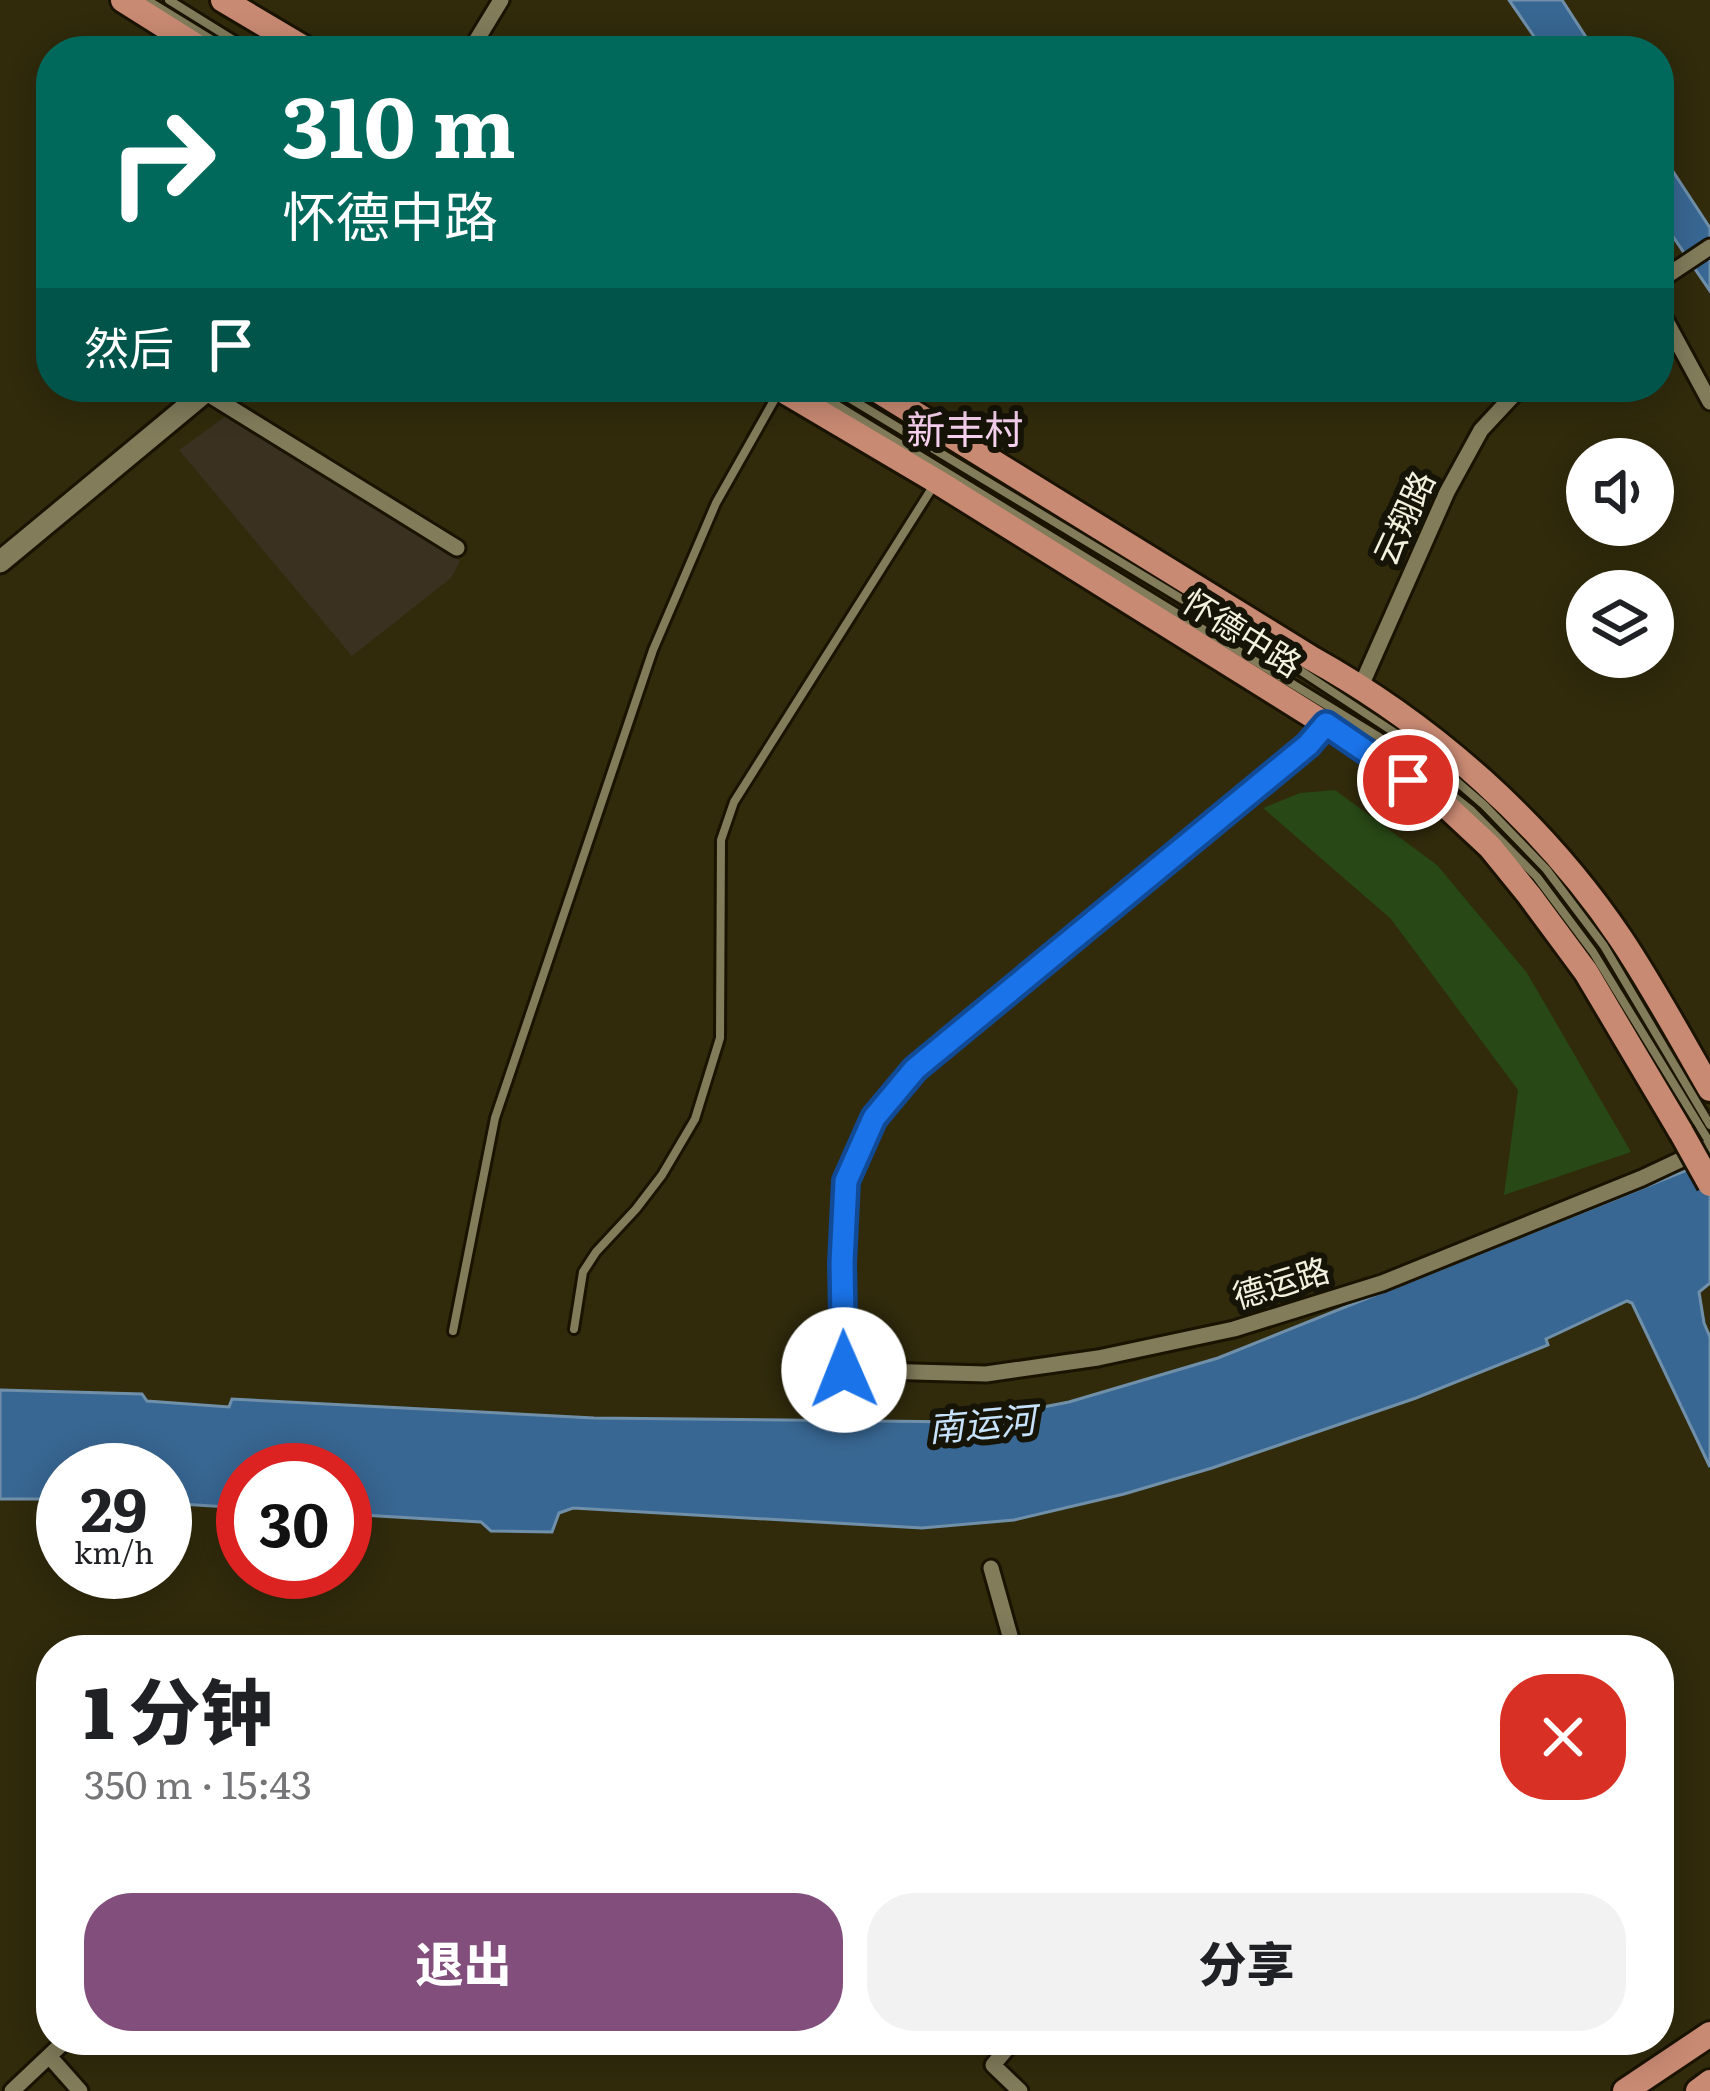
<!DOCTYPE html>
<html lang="zh">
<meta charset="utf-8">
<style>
:root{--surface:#fff;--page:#f2f2f2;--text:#202124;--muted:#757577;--accent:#824f7c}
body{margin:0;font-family:Literata,"Noto Sans SC",serif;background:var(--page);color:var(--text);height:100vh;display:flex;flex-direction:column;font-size:45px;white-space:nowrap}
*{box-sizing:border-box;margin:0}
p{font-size:39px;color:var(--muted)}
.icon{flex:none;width:66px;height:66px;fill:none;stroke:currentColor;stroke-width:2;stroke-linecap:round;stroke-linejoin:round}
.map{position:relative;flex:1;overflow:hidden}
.details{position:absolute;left:36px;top:1635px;width:1638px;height:420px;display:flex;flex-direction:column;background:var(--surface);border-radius:48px;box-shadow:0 6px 30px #0003}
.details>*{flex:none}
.top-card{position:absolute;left:36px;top:36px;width:1638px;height:366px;border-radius:48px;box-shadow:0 6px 30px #0003;background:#00695c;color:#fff;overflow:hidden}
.controls{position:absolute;left:1566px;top:438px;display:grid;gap:24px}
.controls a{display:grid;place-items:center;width:108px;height:108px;border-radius:50%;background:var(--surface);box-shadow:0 6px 30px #0003;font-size:60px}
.speed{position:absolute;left:36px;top:1443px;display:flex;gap:24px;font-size:60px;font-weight:700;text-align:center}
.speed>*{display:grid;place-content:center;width:156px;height:156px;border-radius:50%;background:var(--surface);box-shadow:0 6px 30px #0003;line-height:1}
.speed small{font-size:30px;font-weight:400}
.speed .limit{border:18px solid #d22;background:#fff;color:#111}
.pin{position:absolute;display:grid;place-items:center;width:102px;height:102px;color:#fff;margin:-51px;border:6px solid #fff;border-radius:50%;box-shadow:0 3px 12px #0007}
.me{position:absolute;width:132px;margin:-66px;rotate:359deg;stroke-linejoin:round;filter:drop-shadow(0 0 9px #0008)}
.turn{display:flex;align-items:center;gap:42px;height:252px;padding:0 48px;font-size:54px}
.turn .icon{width:156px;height:156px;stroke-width:2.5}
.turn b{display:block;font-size:84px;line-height:102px}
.then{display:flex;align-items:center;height:114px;padding:0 48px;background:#0003;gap:24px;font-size:45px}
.round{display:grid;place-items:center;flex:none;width:126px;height:126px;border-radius:48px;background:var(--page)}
.overview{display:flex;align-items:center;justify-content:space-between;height:204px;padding:0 48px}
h1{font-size:72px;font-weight:800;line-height:90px}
.cta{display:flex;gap:24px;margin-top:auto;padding:24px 48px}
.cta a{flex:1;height:138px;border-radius:48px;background:var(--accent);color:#fff;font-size:48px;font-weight:800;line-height:138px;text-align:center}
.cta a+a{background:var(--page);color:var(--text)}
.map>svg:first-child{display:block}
.commercial{fill:#3b3121}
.green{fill:#284816}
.water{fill:#386793;stroke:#7090aa;stroke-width:3}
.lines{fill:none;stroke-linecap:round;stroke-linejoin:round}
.lane-casing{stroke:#191300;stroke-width:14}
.street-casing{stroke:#191300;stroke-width:21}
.secondary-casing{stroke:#191300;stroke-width:27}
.primary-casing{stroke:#191300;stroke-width:30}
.lane{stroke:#827c5b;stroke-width:8}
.street{stroke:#827c5b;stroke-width:15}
.secondary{stroke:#827c5b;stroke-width:21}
.primary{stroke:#c98a73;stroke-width:24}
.primary-bridge-casing{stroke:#191300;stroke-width:30;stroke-linecap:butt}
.primary-bridge{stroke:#c98a73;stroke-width:24}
.route-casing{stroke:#114b97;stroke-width:30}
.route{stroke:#1a73e8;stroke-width:21}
.labels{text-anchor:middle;stroke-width:12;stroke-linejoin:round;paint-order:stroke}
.street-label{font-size:33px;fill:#f3f0de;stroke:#161407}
.water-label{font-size:36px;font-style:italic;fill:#c6e2fc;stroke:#161407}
.quarter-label{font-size:39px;fill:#f8d1f0;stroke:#161407}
</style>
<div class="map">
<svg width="1710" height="2091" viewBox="0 0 1710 2091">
<rect width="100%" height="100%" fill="#312b0c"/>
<path class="commercial" d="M226,416L460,561L451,578L352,656L179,450Z"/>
<path class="green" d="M1335,790L1437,865L1527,973L1631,1152L1504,1195L1518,1090L1391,919L1263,808L1300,793Z"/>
<path class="water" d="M1509,0H1562L1595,51H1544Z
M1659,150L1710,228V291L1659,216Z
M1710,1161V1283L1699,1292L1704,1323L1710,1337V1467L1632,1303L1627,1301L1546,1339L1548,1345L1416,1398L1212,1468L1124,1494L1014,1520L922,1528L573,1508L559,1513L552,1532L491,1531L481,1522L345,1514V1470H243V1508L165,1503V1470H63V1499H0V1390L142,1394L147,1401L229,1407L232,1399L594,1418L966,1422L1069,1402L1218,1358Z"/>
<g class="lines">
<defs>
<path id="lane" d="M147,0L230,51
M169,0L251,51
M807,387L1379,737L1472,811L1537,877L1593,952L1710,1143
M831,387L1301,671L1418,748L1484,805L1546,869L1604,946L1710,1125
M574,1329L583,1272L596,1252L636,1209L662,1175L695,1119L720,1038L721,840L734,802L934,485
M453,1331L495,1118L653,650L716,503L777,395"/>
<path id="street" d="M470,51L501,0
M1659,281L1710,247
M1659,308L1710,402
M205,392L457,548
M1361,686L1447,492L1481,430L1521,387
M1326,724L1308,745L915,1069L874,1118L846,1181L842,1263L844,1370L986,1374L1098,1358L1234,1329L1382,1283L1642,1178L1710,1146
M991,1568L1014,1650
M1014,2040L993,2065L1020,2091
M49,2056L80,2091
M12,2091L66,2040"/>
<path id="secondary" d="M0,562L211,387"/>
<path id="primary" d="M123,0L204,51
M223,0L309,51
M777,387L936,481L1335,730L1445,805L1490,847L1529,895L1586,972L1681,1132
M872,387L1311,658C1433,726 1543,823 1621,939C1653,987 1681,1039 1710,1089
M1625,2091L1710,2034
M1698,2091L1710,2082"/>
</defs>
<use href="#lane" class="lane-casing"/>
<use href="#street" class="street-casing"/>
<use href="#secondary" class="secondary-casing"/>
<use href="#primary" class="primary-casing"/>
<use href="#lane" class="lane"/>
<use href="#street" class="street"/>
<use href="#secondary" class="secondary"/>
<use href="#primary" class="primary"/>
<defs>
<path id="primary-bridge" d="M1681,1132L1710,1184"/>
</defs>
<use href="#primary-bridge" class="primary-bridge-casing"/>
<use href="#primary-bridge" class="primary-bridge"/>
</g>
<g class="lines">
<defs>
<path id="route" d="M844,1370L842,1263L846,1181L874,1118L915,1069L1308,745L1326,724L1408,780"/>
</defs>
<use href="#route" class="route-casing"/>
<use href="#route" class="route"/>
</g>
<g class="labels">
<g class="street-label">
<text transform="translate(1404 518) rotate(-65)" y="12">云翔路</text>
<text transform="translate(1242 633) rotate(32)" y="12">怀德中路</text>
<text transform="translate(1281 1283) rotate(-17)" y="12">德运路</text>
</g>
<g class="water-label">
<text transform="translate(982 1424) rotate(-5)" y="13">南运河</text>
</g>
<g class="quarter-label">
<text x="965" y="444">新丰村</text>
</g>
</g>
</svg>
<div class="controls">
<a><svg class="icon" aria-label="sound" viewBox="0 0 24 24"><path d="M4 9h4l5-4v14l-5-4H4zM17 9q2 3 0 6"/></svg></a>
<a><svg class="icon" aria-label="layers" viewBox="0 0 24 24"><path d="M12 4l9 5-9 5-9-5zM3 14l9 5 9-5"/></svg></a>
</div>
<div class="speed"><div>29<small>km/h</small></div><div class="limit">30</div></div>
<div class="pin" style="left:1408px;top:780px;background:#d93025"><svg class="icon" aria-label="arrive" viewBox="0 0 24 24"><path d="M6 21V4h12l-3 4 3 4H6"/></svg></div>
<svg class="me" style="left:844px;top:1370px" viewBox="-20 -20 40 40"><circle r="19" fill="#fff"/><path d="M0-13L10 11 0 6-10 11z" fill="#1a73e8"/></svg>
<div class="top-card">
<div class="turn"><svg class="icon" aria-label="right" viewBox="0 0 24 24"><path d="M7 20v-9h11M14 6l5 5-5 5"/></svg><div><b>310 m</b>怀德中路</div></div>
<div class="then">然后<svg class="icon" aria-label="arrive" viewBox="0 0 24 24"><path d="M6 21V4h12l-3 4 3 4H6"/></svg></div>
</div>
<section class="details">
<div class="overview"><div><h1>1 分钟</h1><p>350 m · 15:43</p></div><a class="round" style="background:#d93025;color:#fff"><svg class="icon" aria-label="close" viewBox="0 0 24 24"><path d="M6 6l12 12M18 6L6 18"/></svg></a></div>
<div class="cta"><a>退出</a><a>分享</a></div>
</section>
</div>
